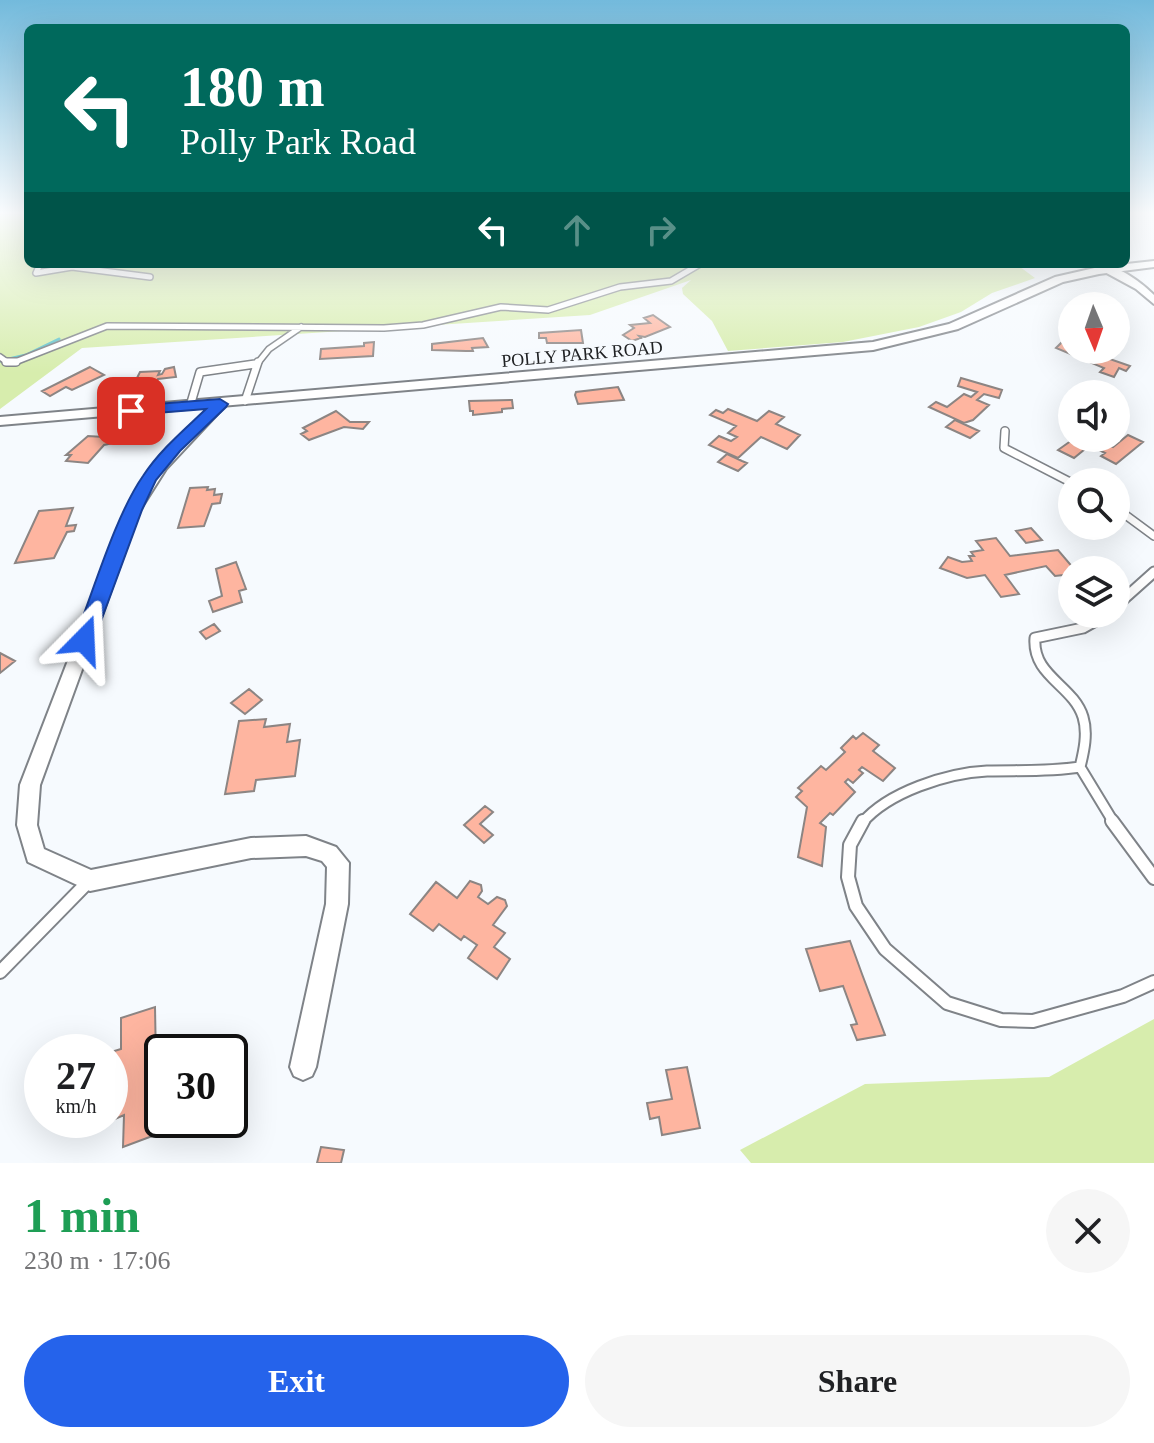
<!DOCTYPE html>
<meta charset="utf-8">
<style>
:root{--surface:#fff;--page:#f6f6f6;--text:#202124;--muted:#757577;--accent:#2563eb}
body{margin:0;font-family:"Times New Roman",serif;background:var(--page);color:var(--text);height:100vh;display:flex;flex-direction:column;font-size:30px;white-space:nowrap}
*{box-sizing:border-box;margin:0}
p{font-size:26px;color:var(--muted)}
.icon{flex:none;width:44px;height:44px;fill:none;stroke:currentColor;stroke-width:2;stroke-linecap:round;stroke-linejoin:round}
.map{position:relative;height:1163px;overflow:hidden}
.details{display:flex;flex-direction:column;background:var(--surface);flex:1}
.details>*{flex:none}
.banner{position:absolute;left:24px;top:24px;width:1106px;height:244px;border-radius:12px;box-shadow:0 8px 32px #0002;background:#00695c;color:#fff;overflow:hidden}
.needle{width:52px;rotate:178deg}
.buttons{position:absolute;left:1058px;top:292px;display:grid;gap:16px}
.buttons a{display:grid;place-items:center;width:72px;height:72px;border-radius:50%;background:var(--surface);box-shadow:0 8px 32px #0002;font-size:40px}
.speed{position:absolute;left:24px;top:1034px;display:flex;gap:16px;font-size:40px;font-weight:700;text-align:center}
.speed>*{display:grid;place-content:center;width:104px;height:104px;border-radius:50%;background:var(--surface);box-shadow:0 8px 32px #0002;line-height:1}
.speed small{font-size:20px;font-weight:400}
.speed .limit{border:4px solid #111;border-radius:12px;background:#fff;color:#111}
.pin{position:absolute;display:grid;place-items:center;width:68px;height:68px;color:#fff;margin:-34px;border-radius:16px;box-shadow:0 4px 12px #0006}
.me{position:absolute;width:88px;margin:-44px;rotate:21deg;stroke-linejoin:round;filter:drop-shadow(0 0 6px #0008)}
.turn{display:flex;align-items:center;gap:28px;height:168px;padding:0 24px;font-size:36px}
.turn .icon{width:104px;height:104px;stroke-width:2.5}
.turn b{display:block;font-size:56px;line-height:68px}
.lanes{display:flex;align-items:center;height:76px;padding:0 24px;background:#0003;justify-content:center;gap:40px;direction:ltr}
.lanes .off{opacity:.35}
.round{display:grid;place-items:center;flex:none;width:84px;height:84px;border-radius:42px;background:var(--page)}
.overview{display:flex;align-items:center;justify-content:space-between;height:136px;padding:0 24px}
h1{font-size:48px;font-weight:600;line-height:60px;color:#1e9e55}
.primary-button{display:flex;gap:16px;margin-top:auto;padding:16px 24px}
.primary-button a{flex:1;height:92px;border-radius:48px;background:var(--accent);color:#fff;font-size:32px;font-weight:600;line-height:92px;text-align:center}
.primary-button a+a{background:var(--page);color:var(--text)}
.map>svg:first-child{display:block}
.green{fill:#d7edad}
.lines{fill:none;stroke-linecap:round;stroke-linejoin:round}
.stream{stroke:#64c4cb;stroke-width:3}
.building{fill:#feb5a0;stroke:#8c8583;stroke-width:2}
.service-far3-casing{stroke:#7f8388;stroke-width:8}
.service-far2-casing{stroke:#7f8388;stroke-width:10}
.service-far1-casing{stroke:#7f8388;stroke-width:13}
.service-casing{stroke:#7f8388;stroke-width:16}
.minor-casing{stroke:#7f8388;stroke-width:4}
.tertiary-casing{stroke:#7f8388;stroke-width:4}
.service-far3{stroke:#fff;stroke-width:5}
.service-far2{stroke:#fff;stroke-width:7}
.service-far1{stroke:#fff;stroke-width:9}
.service{stroke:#fff;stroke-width:12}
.minor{fill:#fff;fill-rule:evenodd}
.tertiary{fill:#fff;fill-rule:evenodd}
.route{fill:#2563eb;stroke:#184099;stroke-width:2}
.labels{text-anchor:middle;stroke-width:8;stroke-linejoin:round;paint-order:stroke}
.far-street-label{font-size:18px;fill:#202224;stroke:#f6fafe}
</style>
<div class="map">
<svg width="1154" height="1163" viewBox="0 0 1154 1163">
<rect width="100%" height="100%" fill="#f6fafe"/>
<path class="green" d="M0,211H28V264H1016L1035,278L992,293L961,312L919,327L843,342L728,351L712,321L683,294L682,288L691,280L590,315L82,348L0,409Z
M1154,1019V1163H751L740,1150L865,1084L1049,1077Z"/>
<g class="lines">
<path class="stream" d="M0,361L26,355L59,339"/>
</g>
<path class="building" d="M653,315L670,327L645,337L639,336L641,338L632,341L623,335L634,328L630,325L650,323L644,318Z
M581,330L583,343H547L546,338H539V333Z
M483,338L488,347L472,348L473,351H466L432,350V344Z
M374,342L373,356L320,359L321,349L364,346V343Z
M1062,342L1072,346V350H1084L1130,366L1126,371L1119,368L1114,377L1100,372L1104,368L1056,348Z
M90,367L104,375L72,390L66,387L50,396L42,391Z
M174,367L176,377L158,379L156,383L134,384L140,372L160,371L158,375L162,374L165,369Z
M961,378L1002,390L999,398L984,394L977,400L989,405L973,420L964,423L929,407L936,402L947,407L964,394L971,397L977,392L958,386Z
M618,387L624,400L578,404L575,395L576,392Z
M512,400L513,408L502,409V412L473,415V411H470L469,401Z
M728,409L757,421L769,411L784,417L776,424L800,435L787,449L761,437L738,458L709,445L719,436L731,441L737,437L728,433L736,426L710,415L716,410L723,413Z
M336,411L350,422H369L363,429L344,427L309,440L301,434L307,431L303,428Z
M955,420L979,431L970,438L946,427Z
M136,430V438L104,445L88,463L66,461L71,455H66L88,436L104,437Z
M1128,435L1143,442L1116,464L1101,456L1105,453L1090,445L1074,458L1058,450L1075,438H1100L1098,440L1113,447Z
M727,454L742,461L747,463L738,471L718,462Z
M208,487L207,490L215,489L214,495L222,494L220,503L212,504L204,526L178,528L190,488Z
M73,508L66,526L76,525L74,531L67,532L54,558L15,563L39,511Z
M1031,528L1042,540L1026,543L1016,531Z
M996,538L1010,556L1058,550L1075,570H1072V574L1055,576L1046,566L1005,575L1019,594L1001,597L985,575L967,578L940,568L948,557L962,562L972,561L969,556H974L971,552L983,550L976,541Z
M236,562L246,589L239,591L242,602L213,612L209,601L222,596L216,569Z
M214,624L220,631L206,639L200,632Z
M0,653L15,661L0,673Z
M249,689L262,700L245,714L231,703Z
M266,719L264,727L290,724L287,742L300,740L295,776L256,780L254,791L225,794L239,721Z
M863,733L879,745L873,751L895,768L883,781L862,767L859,770L863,773L853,783L848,779L845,782L855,792L833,815L830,813L820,823L826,827L822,866L798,857L807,807L796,797L802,791L798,788L821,766L826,770L845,752L841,748L853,736L856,739Z
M485,806L493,812L480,824L493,835L484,843L464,825Z
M470,881L481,885L482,891L478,897L488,904L497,897L505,900L507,906L493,925L505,933L494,947L510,959L497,979L468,958L477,945L464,936L461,940L439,924L433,931L410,914L436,882L457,898Z
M850,941L862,974L885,1035L857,1040L851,1025L857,1024L843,986L820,991L806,949Z
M155,1007L156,1062L146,1065V1111L155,1108V1135L123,1147L124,1115L90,1130L91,1120H110L111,1052L121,1049V1018Z
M687,1067L700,1128L662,1135L659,1117L650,1119L647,1103L672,1099L666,1070Z
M321,1147L344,1150L341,1163H317Z"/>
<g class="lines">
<defs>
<path id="service-far3" d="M40,264L36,273L72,267L150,277
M0,357L7,362H15L107,326L384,328L423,325L501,307L548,310L620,287L671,281L700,264
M257,364L269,349L301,327"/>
<path id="service-far2" d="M6,362H16
M245,401L258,362
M190,406L200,372L255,364
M1005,431L1004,448L1072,483
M1116,508L1154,536"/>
<path id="service-far1" d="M1116,606L1154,572
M1080,767C1084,751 1088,733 1083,717C1073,685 1032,676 1035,638L1083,628L1108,614
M862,823C888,792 947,773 987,771C1018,770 1048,772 1080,767L1114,823"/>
<path id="service" d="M863,821L850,845L848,877L856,906L885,949L947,1003L1001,1020L1033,1021L1123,996L1154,982
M1112,821L1154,878
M0,972L89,881"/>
<path id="minor" d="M1101,266C1119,265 1142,283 1154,295V304L1136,289L1101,270Z
M220,400L224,401V407L166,469L140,510L40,785L37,825L44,849L91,870L251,838L306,836L336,847L349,863L348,904L316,1067L312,1076L303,1080L294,1076L290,1067L326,904L327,867L322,861L306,856L251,858L90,891L28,862L17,825L20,785L126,510C149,467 181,435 216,401Z"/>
<path id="tertiary" d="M1154,261V267L1099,274L1063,282L958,329L873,350L0,425V417L873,342L949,324L1055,277L1099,267Z"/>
</defs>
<use href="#service-far3" class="service-far3-casing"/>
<use href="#service-far2" class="service-far2-casing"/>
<use href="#service-far1" class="service-far1-casing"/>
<use href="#service" class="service-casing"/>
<use href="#minor" class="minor-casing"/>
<use href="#tertiary" class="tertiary-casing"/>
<use href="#service-far3" class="service-far3"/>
<use href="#service-far2" class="service-far2"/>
<use href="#service-far1" class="service-far1"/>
<use href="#service" class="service"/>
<use href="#minor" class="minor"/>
<use href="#tertiary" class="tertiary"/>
</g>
<linearGradient id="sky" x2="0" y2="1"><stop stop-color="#73badc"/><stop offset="0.57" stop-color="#fbfdff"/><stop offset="1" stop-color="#fbfdff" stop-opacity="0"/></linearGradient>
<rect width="1154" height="373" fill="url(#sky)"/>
<path class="route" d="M220,399L228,404L226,407L180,451L156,480L142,510L94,640L91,645H77L74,640C93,593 115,516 143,476C160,450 184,430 206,409L131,415L124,411L131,406Z"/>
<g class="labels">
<g class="far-street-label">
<text transform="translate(582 354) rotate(-5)" y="6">POLLY PARK ROAD</text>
</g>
</g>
</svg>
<div class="buttons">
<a><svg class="needle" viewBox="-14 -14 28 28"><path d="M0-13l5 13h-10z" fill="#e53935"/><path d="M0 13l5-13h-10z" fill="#757577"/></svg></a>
<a><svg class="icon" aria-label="sound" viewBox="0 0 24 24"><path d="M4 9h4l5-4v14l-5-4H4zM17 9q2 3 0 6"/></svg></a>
<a><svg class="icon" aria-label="search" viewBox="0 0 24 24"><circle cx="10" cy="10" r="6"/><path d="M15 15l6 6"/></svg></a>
<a><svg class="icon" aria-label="layers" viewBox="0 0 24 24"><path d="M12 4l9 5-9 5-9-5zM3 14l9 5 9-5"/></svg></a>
</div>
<div class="speed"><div>27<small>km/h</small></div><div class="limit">30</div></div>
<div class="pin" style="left:131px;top:411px;background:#d93025"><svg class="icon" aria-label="arrive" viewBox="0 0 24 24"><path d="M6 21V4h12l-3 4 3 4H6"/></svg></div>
<svg class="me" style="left:84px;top:640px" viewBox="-20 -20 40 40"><path d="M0-17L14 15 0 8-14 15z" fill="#2563eb" stroke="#fff" stroke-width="4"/></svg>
<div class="banner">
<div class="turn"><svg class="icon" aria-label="left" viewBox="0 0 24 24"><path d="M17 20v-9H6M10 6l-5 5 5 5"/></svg><div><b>180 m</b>Polly Park Road</div></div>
<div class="lanes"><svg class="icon" aria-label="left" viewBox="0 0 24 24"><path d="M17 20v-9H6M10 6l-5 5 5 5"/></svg><svg class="icon off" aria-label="ahead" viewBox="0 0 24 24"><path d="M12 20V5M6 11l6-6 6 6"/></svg><svg class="icon off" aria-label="right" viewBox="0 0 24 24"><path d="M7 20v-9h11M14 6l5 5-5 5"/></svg></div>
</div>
</div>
<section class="details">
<div class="overview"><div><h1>1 min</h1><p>230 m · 17:06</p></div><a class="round"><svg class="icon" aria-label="close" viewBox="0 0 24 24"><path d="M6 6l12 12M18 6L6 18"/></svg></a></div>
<div class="primary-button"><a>Exit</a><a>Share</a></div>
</section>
